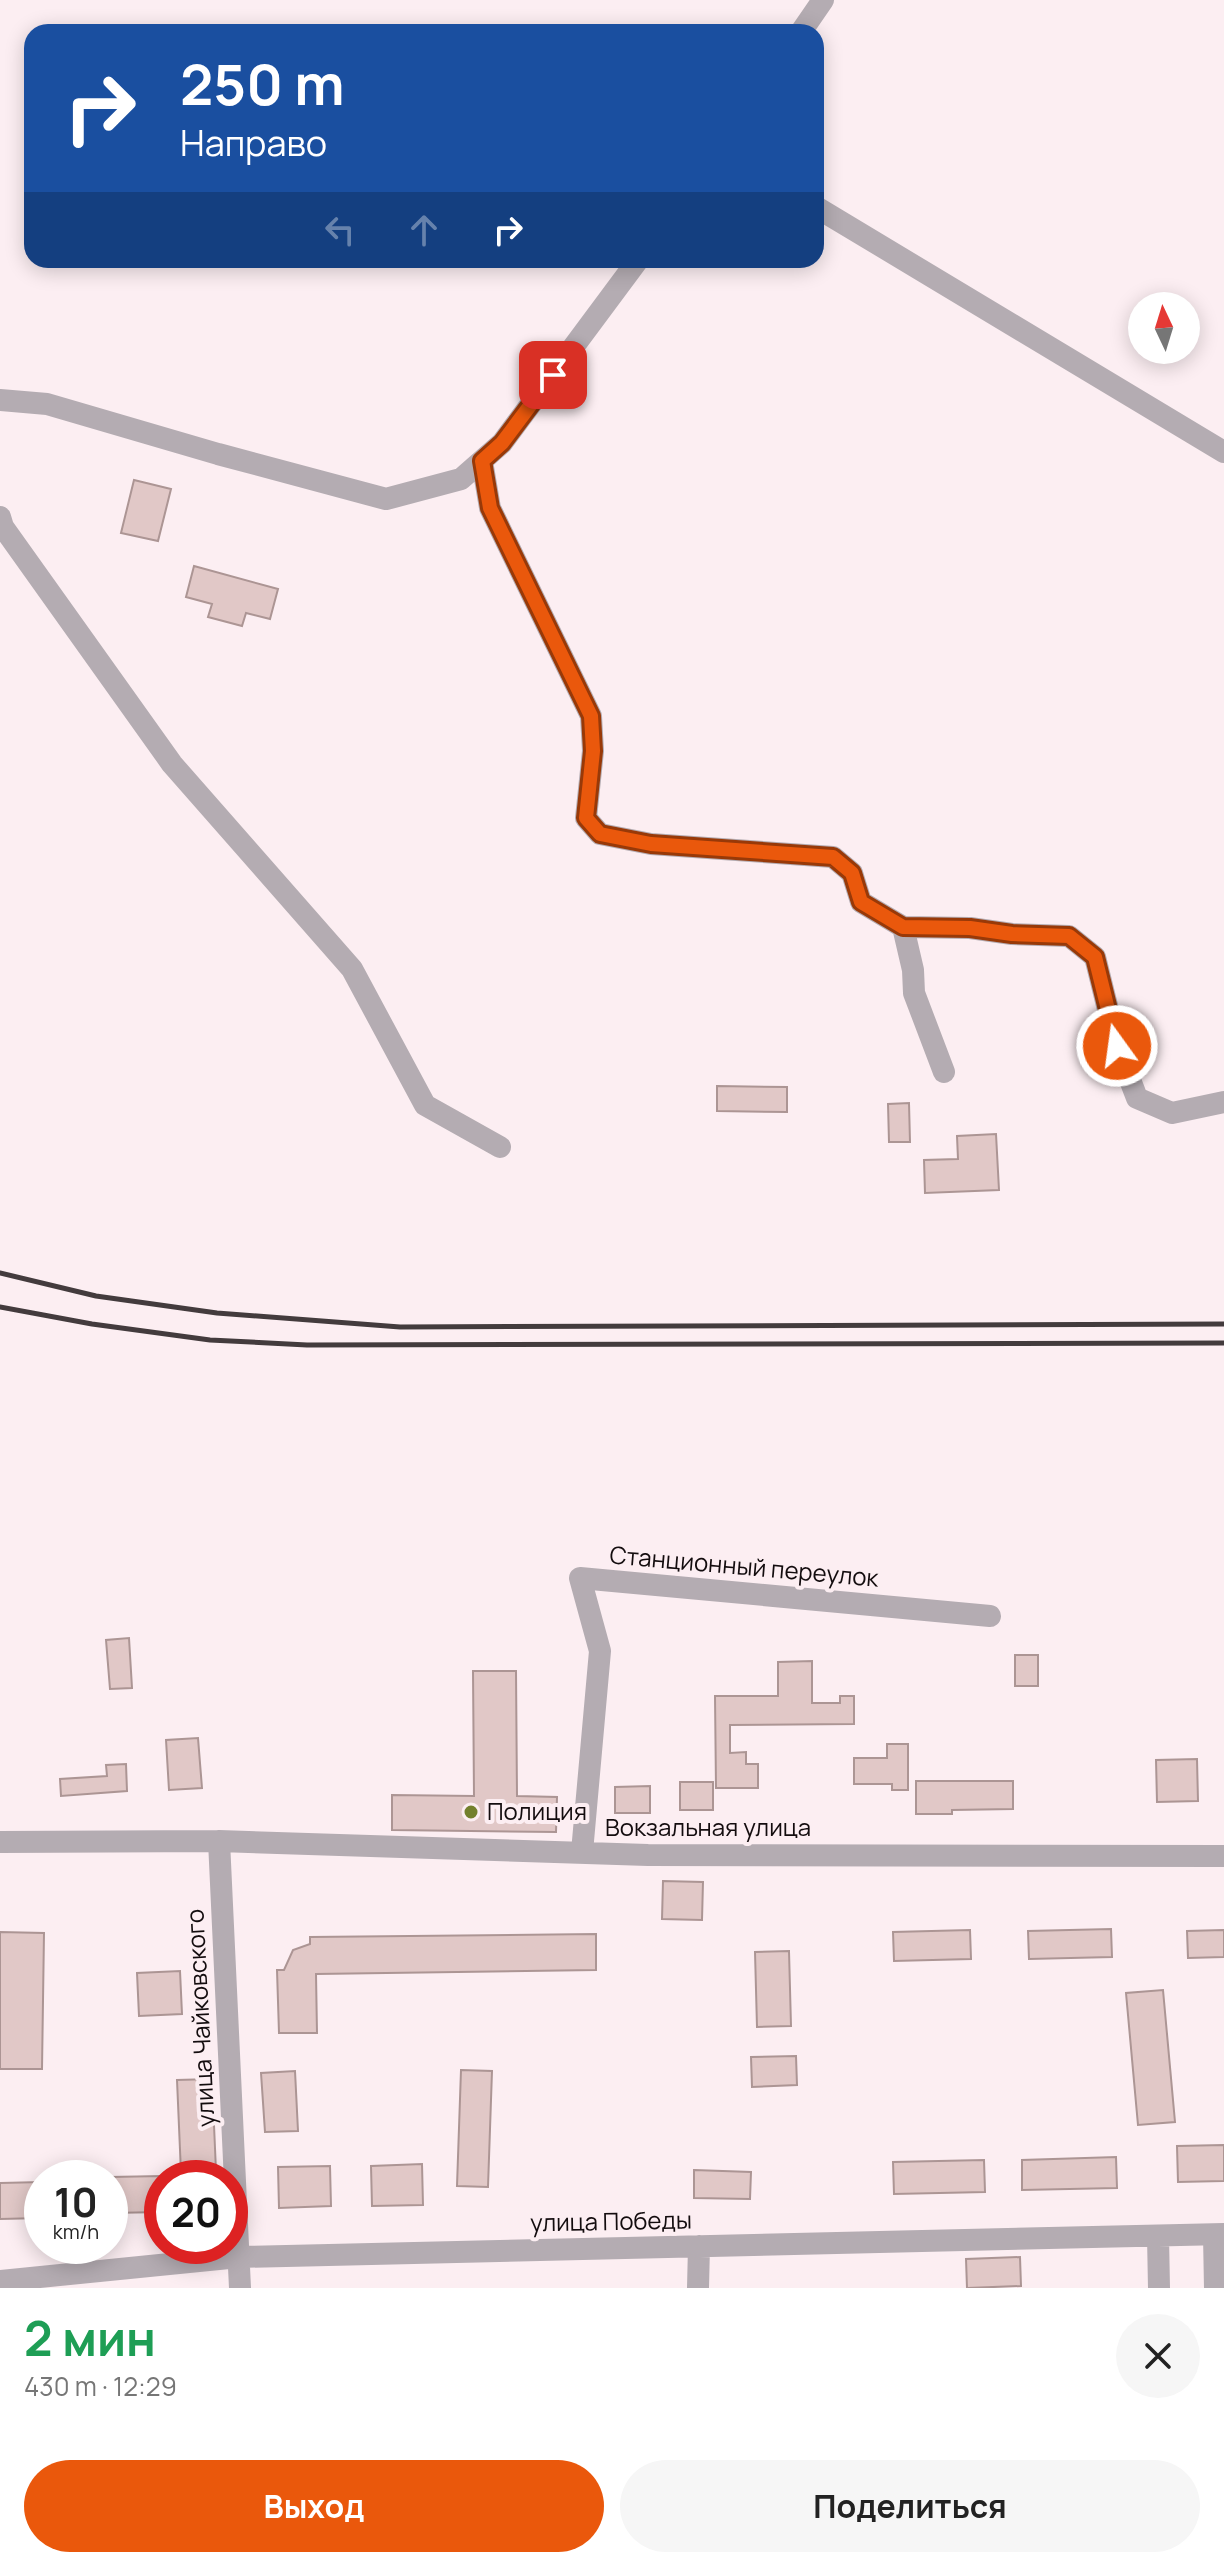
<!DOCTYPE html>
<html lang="ru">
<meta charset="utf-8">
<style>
:root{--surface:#fff;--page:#f6f6f6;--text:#222;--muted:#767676;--accent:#ea580c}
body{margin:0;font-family:Manrope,sans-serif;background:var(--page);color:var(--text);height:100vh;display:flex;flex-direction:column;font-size:30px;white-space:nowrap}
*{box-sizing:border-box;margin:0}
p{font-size:26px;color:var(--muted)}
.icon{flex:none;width:44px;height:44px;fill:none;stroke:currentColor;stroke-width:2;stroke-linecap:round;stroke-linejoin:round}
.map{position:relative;height:2288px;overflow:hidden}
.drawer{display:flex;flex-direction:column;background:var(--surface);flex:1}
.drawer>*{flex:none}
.banner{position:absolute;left:24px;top:24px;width:800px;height:244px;border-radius:24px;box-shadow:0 4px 20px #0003;background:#1a4fa0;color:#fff;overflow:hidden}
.needle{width:52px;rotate:356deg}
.fabs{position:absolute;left:1128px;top:292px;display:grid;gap:16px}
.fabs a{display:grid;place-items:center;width:72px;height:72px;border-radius:50%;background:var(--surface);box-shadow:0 4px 20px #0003;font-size:40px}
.speed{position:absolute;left:24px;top:2160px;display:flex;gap:16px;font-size:40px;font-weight:700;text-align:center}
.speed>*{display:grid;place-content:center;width:104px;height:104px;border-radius:50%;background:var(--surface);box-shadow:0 4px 20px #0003;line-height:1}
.speed small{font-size:20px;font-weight:400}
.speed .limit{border:12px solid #d22;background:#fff;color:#111}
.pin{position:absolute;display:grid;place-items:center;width:68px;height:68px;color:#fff;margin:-34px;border-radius:16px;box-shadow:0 4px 12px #0006}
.me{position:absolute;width:88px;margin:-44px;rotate:346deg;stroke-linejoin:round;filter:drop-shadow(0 0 6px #0008)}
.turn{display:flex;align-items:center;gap:28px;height:168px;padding:0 24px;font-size:36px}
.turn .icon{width:104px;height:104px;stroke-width:2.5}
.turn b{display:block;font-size:56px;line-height:68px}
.lanes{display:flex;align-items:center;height:76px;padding:0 24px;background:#0003;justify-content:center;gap:40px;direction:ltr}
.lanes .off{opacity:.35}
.round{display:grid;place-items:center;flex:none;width:84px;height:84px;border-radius:42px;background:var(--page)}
.head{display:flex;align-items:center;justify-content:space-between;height:136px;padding:0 24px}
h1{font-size:48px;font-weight:700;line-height:60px;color:#1e9e55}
.button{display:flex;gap:16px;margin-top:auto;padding:16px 24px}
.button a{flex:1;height:92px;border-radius:48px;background:var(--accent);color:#fff;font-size:32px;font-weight:700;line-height:92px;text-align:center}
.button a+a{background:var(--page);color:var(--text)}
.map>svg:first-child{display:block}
.building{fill:#e1c8c7;stroke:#ac9594;stroke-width:2}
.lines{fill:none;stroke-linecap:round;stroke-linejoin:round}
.minor{stroke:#b4acb2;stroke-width:22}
.rail{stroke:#433b3d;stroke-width:5}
.route-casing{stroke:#983908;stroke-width:20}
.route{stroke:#ea580c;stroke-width:14}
.poi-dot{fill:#73802d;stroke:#fceef2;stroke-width:3}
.labels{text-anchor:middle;stroke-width:8;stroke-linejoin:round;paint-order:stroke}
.street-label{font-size:24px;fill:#130c0e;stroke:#fceef2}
.poi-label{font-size:24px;fill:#130c0e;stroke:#fceef2;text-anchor:start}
</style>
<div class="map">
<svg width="1224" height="2288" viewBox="0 0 1224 2288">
<rect width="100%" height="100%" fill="#fceef2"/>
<path class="building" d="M134,480L171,489L158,541L121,533Z
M194,566L278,589L270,619L246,613L242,626L208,617L212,604L186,597Z
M717,1086L787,1087V1112L717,1111Z
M909,1103L910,1142H889L888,1104Z
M996,1134L999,1190L925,1193L924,1160L958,1159L957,1136Z
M129,1638L132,1688L110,1689L106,1640Z
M1015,1655H1038V1686H1015Z
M812,1661V1703H840V1696H854V1724L730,1725V1753L746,1752V1764H758V1788H716L715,1696H778V1662Z
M473,1671H516L517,1796L557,1797L556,1832L392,1830V1795L474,1796Z
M198,1738L202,1788L169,1790L166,1740Z
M887,1744H908V1790H892V1784H854V1758H887Z
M1197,1759L1198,1801L1157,1802L1156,1760Z
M126,1764L127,1791L61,1796L60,1779L107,1776L106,1765Z
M916,1781H1013V1809L952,1810V1814H916Z
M680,1782H713V1810H680Z
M650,1786V1813H615V1787Z
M663,1881L703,1882L702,1920L662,1919Z
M1111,1929L1112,1957L1029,1959L1028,1931Z
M970,1930L971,1959L894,1961L893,1932Z
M1224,1930V1957L1188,1958L1187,1931Z
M0,1932L44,1933L42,2069H0Z
M596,1934V1970L316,1974L317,2033H279L277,1970H284L293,1950L310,1944V1937Z
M789,1951L791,2026L757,2027L755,1952Z
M180,1971L182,2014L139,2016L137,1973Z
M1163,1990L1175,2122L1138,2125L1126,1993Z
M796,2056L797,2085L752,2087L751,2057Z
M461,2070L492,2071L488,2187L457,2186Z
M295,2071L298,2131L265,2132L261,2073Z
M212,2079L216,2171L181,2173L177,2080Z
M1224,2145V2181L1178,2182L1177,2146Z
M1116,2157L1117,2188L1022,2190V2160Z
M984,2160L985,2192L894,2194L893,2162Z
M422,2164L423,2205L372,2206L371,2166Z
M330,2166L331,2206L279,2208L278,2167Z
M694,2170L751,2172L750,2199L694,2198Z
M162,2176V2212L110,2213V2177Z
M42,2182V2218L0,2219V2183Z
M1020,2257L1021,2286L967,2288L966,2259Z"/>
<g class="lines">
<path class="minor" d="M801,32L823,0
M816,207L1224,452
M0,400L47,404L218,454L386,499L461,479L502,443L638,260
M482,461L490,508L591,716L593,751L586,818L600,834L651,844L833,857L852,873L861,902L903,927L970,928L1012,934L1069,936L1095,957L1117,1046L1137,1098L1172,1113L1224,1102
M0,517L3,527L172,764L352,969L425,1105L500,1147
M903,927L913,970L914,993L944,1072
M219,1841L240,2288
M0,1842L219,1841L648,1855L1224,1856
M582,1852L600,1651L580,1578L990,1616
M1214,2235L1215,2288
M1158,2236L1159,2288
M0,2281L239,2257L1224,2234
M698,2288L699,2246"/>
<path class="rail" d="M0,1273L96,1296L217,1313L400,1327L1224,1324
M0,1307L92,1324L210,1340L307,1345L1224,1343"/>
</g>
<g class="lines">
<defs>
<path id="route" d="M553,375L502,443L482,461L490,508L591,716L593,751L586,818L600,834L651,844L833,857L852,873L861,902L903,927L970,928L1012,934L1069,936L1095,957L1117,1046"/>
</defs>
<use href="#route" class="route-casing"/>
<use href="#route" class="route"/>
</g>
<circle class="poi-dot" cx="471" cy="1812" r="8"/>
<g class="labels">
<g class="street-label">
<text transform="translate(744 1567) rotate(5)" y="8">Станционный переулок</text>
<text x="708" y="1836">Вокзальная улица</text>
<text transform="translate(201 2018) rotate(-93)" y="8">улица Чайковского</text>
<text transform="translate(611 2222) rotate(-1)" y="8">улица Победы</text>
</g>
<g class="poi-label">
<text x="487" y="1820">Полиция</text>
</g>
</g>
</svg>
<div class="fabs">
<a><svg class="needle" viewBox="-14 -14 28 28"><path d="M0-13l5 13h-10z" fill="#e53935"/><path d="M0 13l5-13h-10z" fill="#767676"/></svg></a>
</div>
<div class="speed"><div>10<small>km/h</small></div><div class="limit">20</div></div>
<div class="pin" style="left:553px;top:375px;background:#d93025"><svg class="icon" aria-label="arrive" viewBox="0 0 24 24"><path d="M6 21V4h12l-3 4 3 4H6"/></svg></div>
<svg class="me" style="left:1117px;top:1046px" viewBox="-20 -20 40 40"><circle r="17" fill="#ea580c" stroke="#fff" stroke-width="3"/><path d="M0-11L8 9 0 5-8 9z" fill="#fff"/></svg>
<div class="banner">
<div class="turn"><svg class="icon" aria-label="right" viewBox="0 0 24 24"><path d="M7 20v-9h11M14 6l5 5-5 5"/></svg><div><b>250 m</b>Направо</div></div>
<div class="lanes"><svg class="icon off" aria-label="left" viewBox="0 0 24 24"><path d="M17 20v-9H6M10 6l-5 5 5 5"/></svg><svg class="icon off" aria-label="ahead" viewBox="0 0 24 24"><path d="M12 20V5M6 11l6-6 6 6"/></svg><svg class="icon" aria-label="right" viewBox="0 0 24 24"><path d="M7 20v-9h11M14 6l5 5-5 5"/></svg></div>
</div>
</div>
<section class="drawer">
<div class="head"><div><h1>2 мин</h1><p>430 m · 12:29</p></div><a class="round"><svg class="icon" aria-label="close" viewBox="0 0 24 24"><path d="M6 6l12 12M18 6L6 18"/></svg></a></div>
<div class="button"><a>Выход</a><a>Поделиться</a></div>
</section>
